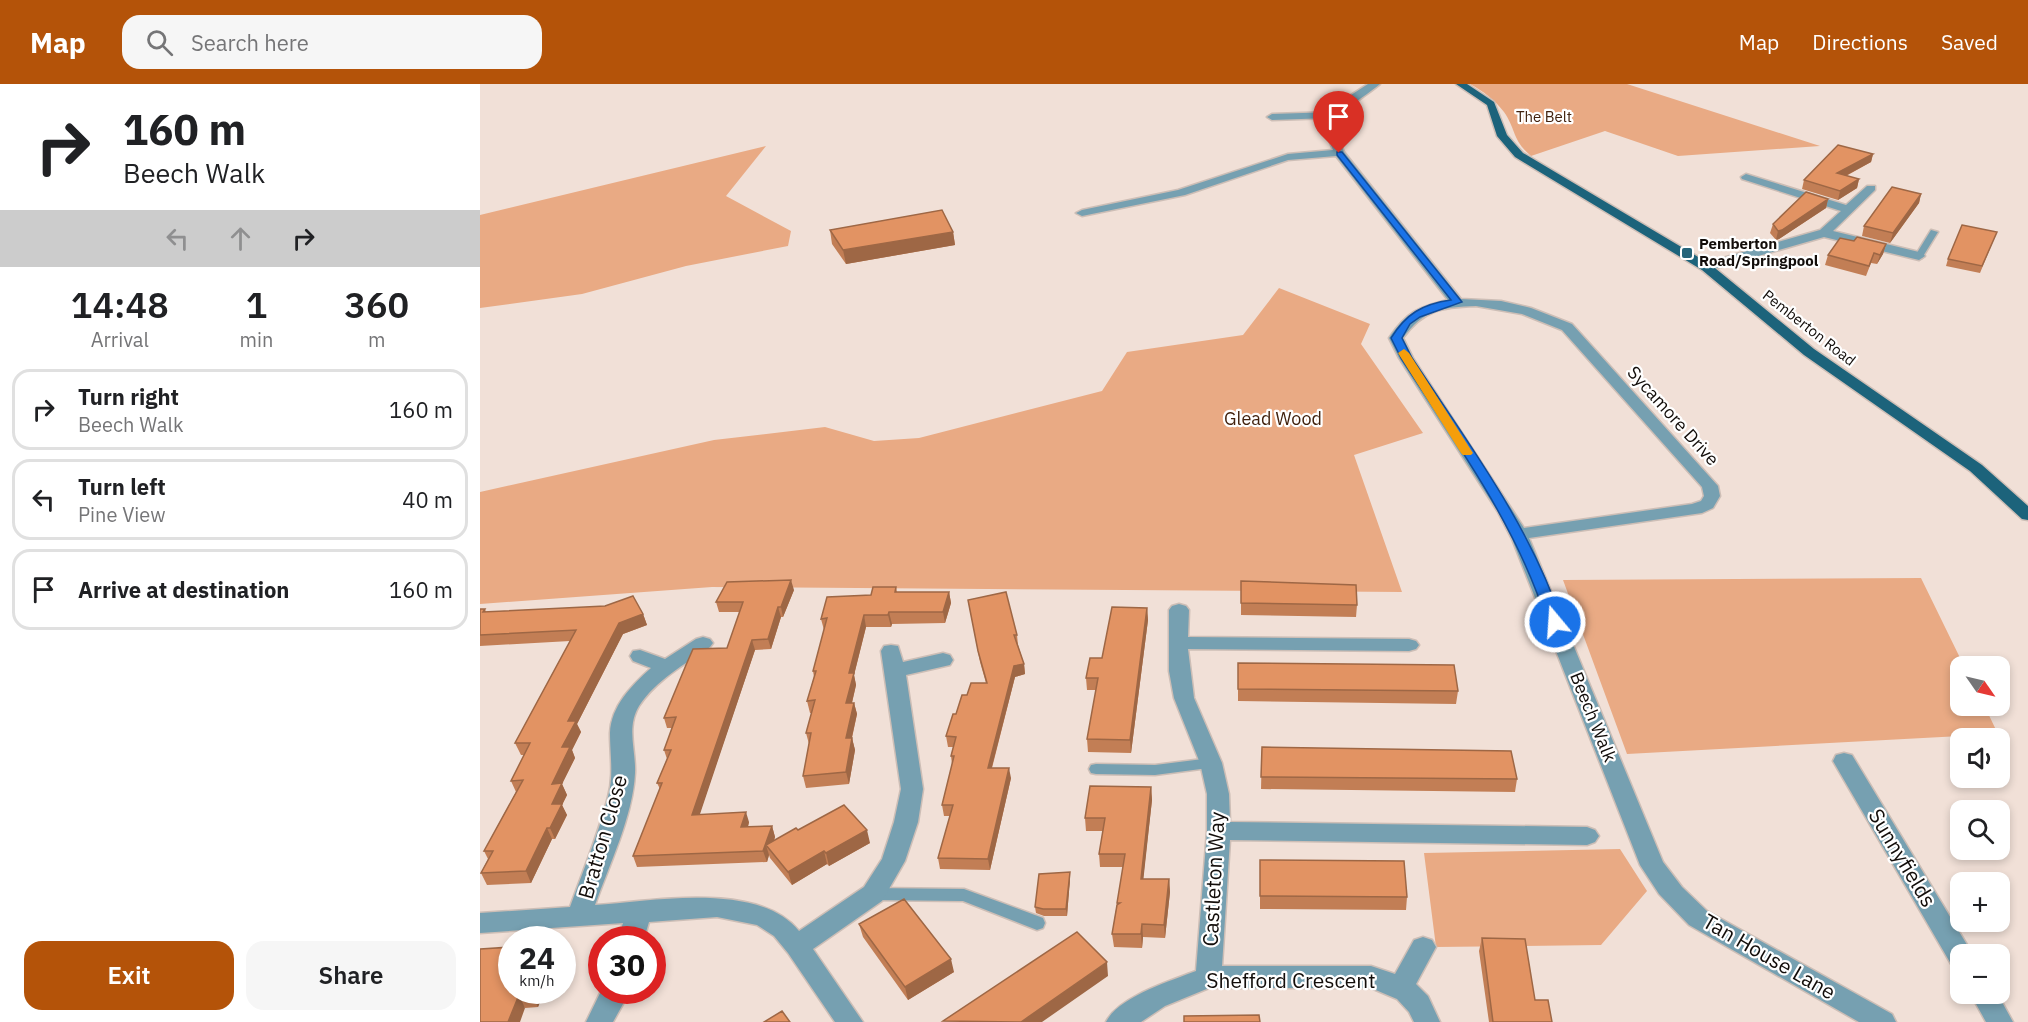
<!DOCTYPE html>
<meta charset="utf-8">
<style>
:root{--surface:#fff;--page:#f6f6f6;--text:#202124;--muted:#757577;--line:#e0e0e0;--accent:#b45309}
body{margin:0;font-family:"IBM Plex Sans",sans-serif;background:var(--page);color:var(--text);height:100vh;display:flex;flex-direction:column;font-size:22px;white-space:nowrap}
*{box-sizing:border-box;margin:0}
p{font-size:20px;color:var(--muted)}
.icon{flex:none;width:33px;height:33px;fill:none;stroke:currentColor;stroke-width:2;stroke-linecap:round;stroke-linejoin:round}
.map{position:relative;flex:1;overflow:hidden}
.panel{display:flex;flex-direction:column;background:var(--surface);width:480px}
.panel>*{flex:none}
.guide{background:#fff;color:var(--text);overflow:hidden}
.needle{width:39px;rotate:124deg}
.controls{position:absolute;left:1470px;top:572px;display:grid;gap:12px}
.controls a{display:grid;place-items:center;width:60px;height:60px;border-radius:12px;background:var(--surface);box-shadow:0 3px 9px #0003;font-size:30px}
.speed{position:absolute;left:18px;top:842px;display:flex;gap:12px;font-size:30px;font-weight:700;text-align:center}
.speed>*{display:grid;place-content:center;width:78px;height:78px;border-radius:50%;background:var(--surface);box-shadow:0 3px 9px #0003;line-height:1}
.speed small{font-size:15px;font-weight:400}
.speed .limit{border:9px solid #d22;background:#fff;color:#111}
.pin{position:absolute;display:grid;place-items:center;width:51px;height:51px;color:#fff;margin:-62px -26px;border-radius:50% 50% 50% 0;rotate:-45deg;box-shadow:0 0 6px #0007}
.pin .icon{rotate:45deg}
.me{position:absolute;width:66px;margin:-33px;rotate:342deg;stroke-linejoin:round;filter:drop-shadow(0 0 4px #0008)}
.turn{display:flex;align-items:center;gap:21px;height:126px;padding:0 24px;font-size:27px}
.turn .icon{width:78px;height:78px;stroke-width:2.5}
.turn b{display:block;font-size:42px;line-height:51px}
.lanes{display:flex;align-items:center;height:57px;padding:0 24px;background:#0003;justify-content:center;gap:30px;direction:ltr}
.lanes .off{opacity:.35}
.eta{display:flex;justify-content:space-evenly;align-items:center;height:102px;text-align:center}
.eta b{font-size:36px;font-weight:600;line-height:42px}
.cta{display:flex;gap:12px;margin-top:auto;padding:12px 24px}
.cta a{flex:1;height:69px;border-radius:18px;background:var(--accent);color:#fff;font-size:24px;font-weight:600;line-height:69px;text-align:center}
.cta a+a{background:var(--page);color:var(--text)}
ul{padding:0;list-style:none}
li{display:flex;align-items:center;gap:18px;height:81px;margin:0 12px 9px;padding:0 12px;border:3px solid var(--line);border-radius:18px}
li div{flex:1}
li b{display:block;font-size:22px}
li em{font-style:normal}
header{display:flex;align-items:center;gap:36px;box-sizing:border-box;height:84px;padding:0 30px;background:var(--accent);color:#fff}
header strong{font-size:28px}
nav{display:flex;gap:33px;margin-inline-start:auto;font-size:21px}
.search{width:420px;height:54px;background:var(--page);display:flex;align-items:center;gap:15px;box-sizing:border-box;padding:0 21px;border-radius:18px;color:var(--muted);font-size:22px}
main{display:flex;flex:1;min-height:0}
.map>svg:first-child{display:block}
.green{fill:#e9aa84}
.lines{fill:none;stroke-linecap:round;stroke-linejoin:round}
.lane-casing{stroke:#cdbeb6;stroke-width:3}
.street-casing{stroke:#cdbeb6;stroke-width:3}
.primary-casing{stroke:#cdbeb6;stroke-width:3}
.lane{fill:#76a0b1;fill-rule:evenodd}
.street{fill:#76a0b1;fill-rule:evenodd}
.primary{fill:#1c637b;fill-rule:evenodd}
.wall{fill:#c27e55}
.shaded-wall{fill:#9e6745}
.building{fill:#e29363;stroke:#9e6745;stroke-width:1.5}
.route{fill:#1a73e8;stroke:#114b97;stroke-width:1.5}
.slow{fill:#f59e0b}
.poi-dot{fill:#26647a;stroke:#fff;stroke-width:2}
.labels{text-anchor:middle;stroke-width:4.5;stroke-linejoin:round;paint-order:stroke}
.far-park-label{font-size:15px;fill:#42220e;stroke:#fff}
.far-poi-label{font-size:15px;font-weight:bold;fill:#120d0a;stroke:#fff;text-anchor:start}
.far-street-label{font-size:15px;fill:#120d0a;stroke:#fff}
.street-label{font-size:18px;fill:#120d0a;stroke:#fff}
.park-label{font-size:18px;fill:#42220e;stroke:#fff}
.near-street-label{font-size:21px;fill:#120d0a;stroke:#fff}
</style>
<header>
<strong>Map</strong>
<div class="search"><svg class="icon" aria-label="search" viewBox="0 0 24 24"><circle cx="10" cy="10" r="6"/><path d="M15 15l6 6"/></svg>Search here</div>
<nav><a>Map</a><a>Directions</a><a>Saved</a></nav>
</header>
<main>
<section class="panel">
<div class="guide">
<div class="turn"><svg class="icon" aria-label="right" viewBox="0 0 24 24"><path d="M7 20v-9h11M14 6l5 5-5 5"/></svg><div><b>160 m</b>Beech Walk</div></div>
<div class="lanes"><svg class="icon off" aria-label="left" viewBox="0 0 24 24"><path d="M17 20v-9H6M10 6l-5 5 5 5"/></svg><svg class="icon off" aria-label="ahead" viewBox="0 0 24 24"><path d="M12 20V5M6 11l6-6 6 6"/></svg><svg class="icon" aria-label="right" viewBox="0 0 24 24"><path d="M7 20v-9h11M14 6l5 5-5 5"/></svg></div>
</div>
<div class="eta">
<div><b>14:48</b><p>Arrival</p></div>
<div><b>1</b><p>min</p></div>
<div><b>360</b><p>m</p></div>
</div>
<ul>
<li><svg class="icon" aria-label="right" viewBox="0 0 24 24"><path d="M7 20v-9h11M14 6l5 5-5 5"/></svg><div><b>Turn right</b><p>Beech Walk</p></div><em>160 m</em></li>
<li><svg class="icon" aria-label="left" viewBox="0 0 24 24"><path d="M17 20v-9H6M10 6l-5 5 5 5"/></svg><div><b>Turn left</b><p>Pine View</p></div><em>40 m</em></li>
<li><svg class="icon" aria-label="arrive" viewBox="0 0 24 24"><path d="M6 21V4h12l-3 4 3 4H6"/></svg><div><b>Arrive at destination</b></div><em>160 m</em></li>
</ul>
<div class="cta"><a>Exit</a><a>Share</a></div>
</section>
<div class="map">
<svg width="1548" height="938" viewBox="0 0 1548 938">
<rect width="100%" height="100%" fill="#f1e0d7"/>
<path class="green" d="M990,0H1147L1340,62L1198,72L1125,47L1051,72C1032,56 1036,45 1024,28C1015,16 1003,7 990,0Z
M286,62L246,112L311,147L308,162L206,182L102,210L0,224V131Z
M799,204L890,240L881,260L943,349L874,371L922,508L232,503L0,520V408L234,356L345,343L394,357L439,354L622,307L647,268L763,251Z
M1441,494L1484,582H1480V621H1504L1518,650L1147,670L1083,496Z
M1140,765L1167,807L1121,861L956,863L944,769Z"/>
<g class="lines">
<defs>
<path id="lane" d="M1451,146L1458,148L1442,174H1436L1435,172Z
M731,674L736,675L738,679L736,683L675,691L616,690L611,689L609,685L611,681L616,680L675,681Z
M393,804L484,805L563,834L565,839L563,844L557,846L483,817L393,816L387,815L385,810L387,805Z"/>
<path id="street" d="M888,0H900C882,15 864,22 855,46L864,68L981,215L1021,217L1051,224L1092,240L1238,402L1240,412L1233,424L1222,429L1049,454L1183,778L1202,803L1227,827L1412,930L1416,938H1379L1209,841L1179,810L1160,781L1032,455L1018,428L919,274L909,254C927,228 938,223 968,216L856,72L808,76L705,111L602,132L596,129L602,126L698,106L808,70L853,66L845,46L850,34L792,36L787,33L792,30L854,28L871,11ZM996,222L1042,230L1082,246L1222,403L1224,412L1221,417L1212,420L1044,444L933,274L923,254C943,226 962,223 996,222Z
M1266,90L1366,121L1387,102H1395V106L1353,147L1443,169L1445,172L1439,176L1344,153L1230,186H1222L1220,183L1222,180L1340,146L1361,127L1262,95L1261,93Z
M699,520L706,522L709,526L708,553L929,555L936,557L939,561L936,565L929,567L708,565L714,614L742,679L749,710L750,738L1107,743L1115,746L1119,752L1115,758L1107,761L750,756L742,882H891L915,890L934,856L943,853L952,856L956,863L936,900L948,912L960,938H934L929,928L917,915L891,904H729L685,922L661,938H626C638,913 690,897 716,887L727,747V710L720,679L694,614L689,587V526L692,522Z
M223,553L230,555L233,559L230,563C205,580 176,596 159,622C146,643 156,666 155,689C153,732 129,781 115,821C173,817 278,797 319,847L384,803L402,775L414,738L421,705L401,567L404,562L411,561L418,562L423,578L463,569L470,571L473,576L470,581L426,591L443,705L438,738L425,777L402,817L333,865L383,938H355L308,869L294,852L277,841L237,833L169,838L164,855H138L143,839L0,849V829L90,823C103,787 118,751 128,713C134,691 130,672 130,649C131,622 152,601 171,584L153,577L150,572L153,567L160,566L185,575L216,555Z
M1364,669L1372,671L1489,864L1492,870H1480V882L1471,880L1353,677L1356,671Z
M122,905L147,906L143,920L133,938H106Z
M1490,909H1517L1533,938H1506Z"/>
<path id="primary" d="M976,0H987L1014,18L1027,51L1043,69L1230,180L1334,265L1502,381L1548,422V436L1542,435L1490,387L1324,271L1222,186L1035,73L1017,52L1007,21Z"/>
</defs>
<use href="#lane" class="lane-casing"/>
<use href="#street" class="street-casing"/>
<use href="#primary" class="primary-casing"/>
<use href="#lane" class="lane"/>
<use href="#street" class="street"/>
<use href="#primary" class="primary"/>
</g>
<path class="wall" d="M1393,70L1391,78L1366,92L1379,95L1377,104L1358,116L1322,105L1324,96Z
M1441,110L1439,119L1410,159L1382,152L1384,142Z
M1348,115L1346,124L1299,155L1296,156L1290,149L1293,140Z
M350,146L473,148L475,161L366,180L352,160Z
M1517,148L1500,189L1466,182L1468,175Z
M1374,157L1406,160L1403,170L1397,180L1391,179L1386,192L1345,181L1348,171Z
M761,497L877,521L876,533L761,531Z
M416,503L417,508H469L471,519L465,539L412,540L411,543H386L374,591L376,601L372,619H374L377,630L372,654L375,666L369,700L326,704L323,692L329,660L326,649L332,629H330L327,617L334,593L333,587L344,546L341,535L391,511Z
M314,506L303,533H301L291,565L275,566L219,731L269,738L268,743L292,742L295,753L294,757L318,746L390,759L349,782L347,780L312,801L290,774L289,771L287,778L157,783L153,772L180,705L177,699L187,675L184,666L192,644H187L184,634L247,564L260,528H239L236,518Z
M488,516L537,551L538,561L544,580L545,590L535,593L512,684L531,694L510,786L460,785L458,774L470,732H464L462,721L472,680L471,672L473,663H468L466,652L476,630L506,599L500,578Z
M667,524L668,536L651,669L608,668L607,655L616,606H607L606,594Z
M0,525H5L6,528L163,530L167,541L143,550L97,640L101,648L92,666L95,674L82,700L87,711L82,721L87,731L75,755H72L51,799L7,801L1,789L8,775L4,767L36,708L31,697L44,671H41L35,659L90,557L0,562Z
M758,579L978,607L976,620L758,617Z
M782,663L1037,695L1035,708L781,705Z
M671,703L672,716L663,795H689L690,808L685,854L663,853L662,864L634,863L632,850L643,783H620L619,770L623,747H606L605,734Z
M780,776L927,813L926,826L780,825Z
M590,795L587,832H564L556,829L555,823Z
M379,840L474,888L428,916L383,853Z
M1002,854L1055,916L1072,938H1009L999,867Z
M32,906H65L58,923L45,924Z"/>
<path class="shaded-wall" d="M1393,70L1391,78L1354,98L1357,89Z
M1379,95L1377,104L1358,116L1360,107Z
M1441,110L1439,119L1410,159L1413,149Z
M1348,115L1346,124L1299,155L1296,156L1298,147Z
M473,148L475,161L366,180L363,166Z
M1406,160L1403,170L1397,180L1400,171Z
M311,496L314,506L303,533L301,523Z
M469,508L471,519L465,539L463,528Z
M298,523L301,533L291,565L288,555Z
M667,524L668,536L651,669L650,656Z
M409,528L412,540L411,543L408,531Z
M163,530L167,541L143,550L97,640L101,648L92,666L95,674L82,700L87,711L82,721L87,731L75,755L70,744L72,720V700L82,663L88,637L139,539Z
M384,531L386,543L374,591L376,601L369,631L366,619L369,589Z
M272,556L275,566L216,742L212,731Z
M544,580L545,590L535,593L509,694L508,684L534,582Z
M374,619L377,630L369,666L366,654Z
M372,654L375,666L369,700L366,688Z
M529,684L531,694L510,786L508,775Z
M671,703L672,716L662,808L661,795Z
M266,728L269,738L265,754L261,743Z
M292,742L295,753L290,767L286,761L289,771L287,778L283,767Z
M67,744L72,755L51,799L46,787Z
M387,746L390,759L349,782L346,769Z
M344,767L347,780L312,801L308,788Z
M590,788V795L587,832L586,825Z
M689,795L690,808L685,854L684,841Z
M662,840L663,853L662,864L661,850Z
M471,875L474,888L428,916L425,903Z
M627,878L628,892L562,938H541Z
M53,906H65L58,923L51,910Z
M39,911L45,924L40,938H28Z"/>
<path class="building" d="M1358,61L1393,70L1357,89L1379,95L1360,107L1324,96Z
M1412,103L1441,110L1413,149L1384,142Z
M1326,108L1348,115L1302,146L1298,147L1293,140Z
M462,126L473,148L363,166L350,146Z
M1482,141L1517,148L1502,182L1468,175Z
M1377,153L1406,160L1400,171L1394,169L1389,182L1348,171L1360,154L1374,157Z
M311,496L301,523H298L288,555L272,556L212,731L266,728L261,743L292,742L283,767L153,772L182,699H177L191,666H184L196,633L184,634L206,581L213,565L247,564L263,518H236L247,498Z
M761,497L876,501L877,521L761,519Z
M393,503H416L415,508H469L463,528H409L408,531H384L369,589H374L366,619H374L366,654H372L366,688L323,692L331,649H326L335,616L327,617L336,587H333L347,534L341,535L347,513L391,511Z
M526,508L537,551H534L544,580L534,582L508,684H529L508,775L458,774L473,721H462L474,672H471L476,653L466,652L473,630H476L482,611H487L491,599H507L498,567L488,516Z
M153,512L163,530L139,539L88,637H96L82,663H90L72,700L82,699L72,720H82L70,744H67L46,787L1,789L13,767H4L43,696L31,697L50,659H35L96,546L0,551V525H5L3,528L125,522Z
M632,523L667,524L650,656L607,655L618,594H606L610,574H622Z
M758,579L974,581L978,607L758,605Z
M782,663L1031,667L1037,695L781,693Z
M610,702L671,703L661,795H689L684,841L662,840L661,850H632L637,821L640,819H637L645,770H619L625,734H605Z
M364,721L387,746L346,769L344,767L308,788L286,761L316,744L318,746Z
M780,776L924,777L927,813L780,812Z
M590,788L586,825H563L555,823L559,790Z
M424,815L471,875L425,903L379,840Z
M597,848L627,878L541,938L463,937Z
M1002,854L1045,855L1055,916H1068L1072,938H1013Z
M32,863V906H53L51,910L39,911L28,938H0V865Z
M302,927L310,938H284Z
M779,931L780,938H704V932Z"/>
<path class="route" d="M857,68H862L982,218L940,233L930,240L922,254L932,274C988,359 1050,441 1082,538L1080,542L1075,543L1067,538C1037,441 976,359 921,274L911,254C926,230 942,220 971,216L857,71Z"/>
<path class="slow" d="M924,265L929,269L993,369L991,371H983L981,369L918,269Z"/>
<rect class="poi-dot" x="1201" y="163" width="12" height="12" rx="3"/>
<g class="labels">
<g class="far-park-label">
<text x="1064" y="38">The Belt</text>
</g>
<g class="far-poi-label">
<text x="1219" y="165">Pemberton<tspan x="1219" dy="17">Road/Springpool</tspan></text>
</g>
<g class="far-street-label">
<text transform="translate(1329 244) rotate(38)" y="5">Pemberton Road</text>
</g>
<g class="street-label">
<text transform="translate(1193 332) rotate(48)" y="6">Sycamore Drive</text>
<text transform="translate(1113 633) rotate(68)" y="6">Beech Walk</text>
</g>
<g class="park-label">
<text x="793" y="341">Glead Wood</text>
</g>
<g class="near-street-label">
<text transform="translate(123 753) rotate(-74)" y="7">Bratton Close</text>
<text transform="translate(1422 774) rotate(59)" y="7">Sunnyfields</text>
<text transform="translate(734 795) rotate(-87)" y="7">Castleton Way</text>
<text transform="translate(1289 873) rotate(30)" y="7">Tan House Lane</text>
<text x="811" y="904">Shefford Crescent</text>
</g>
</g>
</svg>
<div class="controls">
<a><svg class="needle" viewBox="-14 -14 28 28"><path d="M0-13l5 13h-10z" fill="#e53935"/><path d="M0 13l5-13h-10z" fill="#757577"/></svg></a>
<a><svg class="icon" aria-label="sound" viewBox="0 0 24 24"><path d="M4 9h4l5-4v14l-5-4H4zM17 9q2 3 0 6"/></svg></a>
<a><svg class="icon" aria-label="search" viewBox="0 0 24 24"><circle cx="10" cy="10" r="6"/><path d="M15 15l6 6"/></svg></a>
<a>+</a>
<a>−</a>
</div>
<div class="speed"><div>24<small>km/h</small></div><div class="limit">30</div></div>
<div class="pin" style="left:859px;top:69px;background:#d93025"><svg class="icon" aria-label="arrive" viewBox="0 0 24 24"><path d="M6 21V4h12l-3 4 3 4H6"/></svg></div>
<svg class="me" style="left:1075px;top:538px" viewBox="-20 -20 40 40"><circle r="17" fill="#1a73e8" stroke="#fff" stroke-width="3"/><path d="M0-11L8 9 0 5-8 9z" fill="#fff"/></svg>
</div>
</main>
